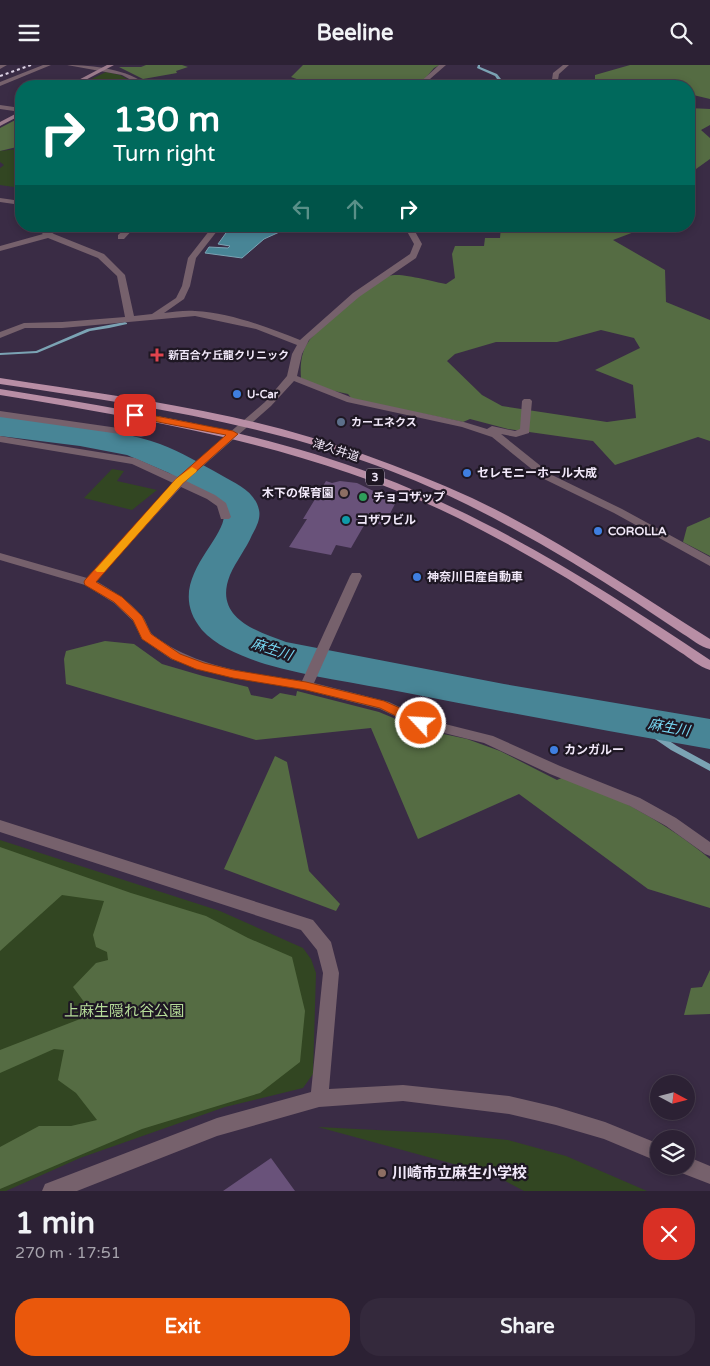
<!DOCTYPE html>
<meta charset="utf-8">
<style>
:root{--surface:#2c2134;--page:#34293c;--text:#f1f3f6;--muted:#a6a3ac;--line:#483e4f;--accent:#ea580c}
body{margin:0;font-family:"Varela Round","Noto Sans JP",sans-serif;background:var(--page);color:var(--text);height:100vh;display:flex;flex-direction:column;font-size:19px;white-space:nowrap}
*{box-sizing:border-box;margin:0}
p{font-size:16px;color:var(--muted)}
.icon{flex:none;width:28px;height:28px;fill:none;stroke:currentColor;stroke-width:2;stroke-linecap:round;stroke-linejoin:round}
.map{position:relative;height:1126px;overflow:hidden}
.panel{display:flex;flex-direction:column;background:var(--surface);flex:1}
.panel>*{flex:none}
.guide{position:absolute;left:15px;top:15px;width:680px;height:152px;border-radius:20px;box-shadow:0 2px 8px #0003,0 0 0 1px var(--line);background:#00695c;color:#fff;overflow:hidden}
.needle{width:32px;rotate:97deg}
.buttons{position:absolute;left:650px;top:1010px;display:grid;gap:10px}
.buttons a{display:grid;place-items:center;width:45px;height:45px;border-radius:50%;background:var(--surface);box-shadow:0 2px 8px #0003,0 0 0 1px var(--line);font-size:25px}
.pin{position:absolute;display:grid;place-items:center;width:42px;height:42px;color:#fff;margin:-21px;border-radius:10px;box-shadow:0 2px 8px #0006}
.me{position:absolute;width:55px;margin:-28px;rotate:295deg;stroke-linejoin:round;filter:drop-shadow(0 0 4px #0008)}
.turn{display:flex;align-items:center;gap:18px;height:105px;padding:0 15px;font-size:22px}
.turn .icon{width:65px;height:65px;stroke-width:2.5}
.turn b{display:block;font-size:35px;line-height:42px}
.lanes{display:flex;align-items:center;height:48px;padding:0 15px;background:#0003;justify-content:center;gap:25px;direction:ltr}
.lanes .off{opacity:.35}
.round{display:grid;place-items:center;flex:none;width:52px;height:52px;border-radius:20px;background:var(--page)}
.head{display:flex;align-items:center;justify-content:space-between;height:85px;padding:0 15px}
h1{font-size:30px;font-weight:800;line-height:38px}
.button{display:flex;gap:10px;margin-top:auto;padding:10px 15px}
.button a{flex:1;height:58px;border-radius:20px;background:var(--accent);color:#fff;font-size:20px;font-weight:800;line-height:58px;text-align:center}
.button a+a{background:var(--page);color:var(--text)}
header{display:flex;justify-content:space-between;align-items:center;height:65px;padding:0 15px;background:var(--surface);font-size:22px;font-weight:800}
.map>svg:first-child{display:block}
.green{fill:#324622}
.forest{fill:#556c43;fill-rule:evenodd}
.water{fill:#488596;stroke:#7ba3b4}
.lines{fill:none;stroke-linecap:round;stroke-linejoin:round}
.stream{fill:#7ba3b4;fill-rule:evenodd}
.river{fill:#488596;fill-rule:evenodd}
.building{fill:#69527a}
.street{fill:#76616c;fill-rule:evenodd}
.secondary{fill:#9b7b8c;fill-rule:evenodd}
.primary{fill:#b88ea5;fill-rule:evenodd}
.rail{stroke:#dcd2e4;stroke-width:2;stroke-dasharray:3 3;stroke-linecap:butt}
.route{fill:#ea580c;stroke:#983908}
.slow{fill:#f59e0b}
.health-dot{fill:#e0444e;stroke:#1e1723;stroke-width:2}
.shop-dot{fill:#3f7fe0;stroke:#1e1723;stroke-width:2}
.service-dot{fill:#5c6f8a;stroke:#1e1723;stroke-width:2}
.education-dot{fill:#8d6e63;stroke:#1e1723;stroke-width:2}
.leisure-dot{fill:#2e9e5b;stroke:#1e1723;stroke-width:2}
.culture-dot{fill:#0f9aa8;stroke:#1e1723;stroke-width:2}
.labels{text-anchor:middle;stroke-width:4.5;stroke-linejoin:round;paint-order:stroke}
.far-poi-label{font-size:11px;font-weight:bold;fill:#f1e8f9;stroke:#1e1723;text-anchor:start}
.shield{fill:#1e1723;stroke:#b2a9b9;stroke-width:1}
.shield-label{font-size:11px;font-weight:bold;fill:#f1e8f9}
.street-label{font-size:12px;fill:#f1e8f9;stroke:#1e1723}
.poi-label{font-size:12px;font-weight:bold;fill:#f1e8f9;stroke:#1e1723;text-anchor:start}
.water-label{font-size:14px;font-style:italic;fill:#76d7f2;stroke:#1e1723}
.near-park-label{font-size:15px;fill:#b5db98;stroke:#1e1723}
.near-poi-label{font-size:15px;font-weight:bold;fill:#f1e8f9;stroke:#1e1723;text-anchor:start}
</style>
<header><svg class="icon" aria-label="menu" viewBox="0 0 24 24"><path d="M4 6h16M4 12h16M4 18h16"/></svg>Beeline<svg class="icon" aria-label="search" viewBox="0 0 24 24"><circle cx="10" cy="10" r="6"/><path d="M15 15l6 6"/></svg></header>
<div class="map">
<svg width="710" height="1126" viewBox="0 0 710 1126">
<rect width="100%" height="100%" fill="#3a2c45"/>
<path class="green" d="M106,7L120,10L140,21H77Z
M18,84L21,86V123L0,120V103L4,100L0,97V86Z
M112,404L124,406L117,416L157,425L132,445L84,433Z
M0,775L220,846L303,883L311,894L316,908L313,1009L303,1023L225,1042L80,1093L6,1126H0Z
M318,1062L435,1068L508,1075L566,1091L647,1126H524L494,1110Z"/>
<path class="forest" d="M146,0H182L188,2L176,6L177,8L143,14L119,2H141Z
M303,0H440L434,3L423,16L428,17L422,21H316L291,12Z
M630,0H710V34L689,29V21H614L595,15V10Z
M689,43L710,44V60L701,65L710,73V94L689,109Z
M21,52V81L0,86V63Z
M499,161H650L613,175L665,205L666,237L710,255V376L698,372L615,400L593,376L508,364L470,354L463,357L352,334L348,329L325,324L301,313C300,301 301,286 309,276C317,265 377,214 389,211C401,207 432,217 446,219L455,213L452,189L455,181H484L485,173H500L501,162ZM601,265L634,273L640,283L595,305L633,320L636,353L607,357L502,341L482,330L447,296L455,289L496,277H557Z
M710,452V491L683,477L687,462Z
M105,576L134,579L162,599L203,611L248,622L251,630L272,634L280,628L296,631L297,626L379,647L420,664L467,674L500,686L557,715L566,711C617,732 667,758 710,794V843L648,824L519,729L418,774L371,663L256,675L66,619L64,594L66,586Z
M275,691L287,697L309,806L340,839L336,846L224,804Z
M0,782L131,828L206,851L248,873L292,892L305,946L300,997L260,1028L142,1064L0,1124V1082L39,1061H71L97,1055L76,1028L58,1015L64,985L54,984L0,1008V985L93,949L73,922L96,898L108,895L107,887L96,882L93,870L104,836L62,830L0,886Z
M710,905V949L684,950L691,923L702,922Z"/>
<path class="water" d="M231,161H281L286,164L264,174L242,193L205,188L209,182L228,183L230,181L218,179Z"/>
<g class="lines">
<path class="stream" d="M478,0H480V2L497,9L501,14L494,21H491L497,14L495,11L477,3Z
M125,257L127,258V259L109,263L90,266L37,288L0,290V288L36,286L87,264Z
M636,654L677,681L710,699V706L671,685L633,659L632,657L633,655Z"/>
<path class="river" d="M0,351C53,359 109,361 160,379C182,387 201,399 221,410C236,419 255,426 259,445C261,453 256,463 252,470C246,484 236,496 230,510C213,552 255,566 286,577L504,619L710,654V684C607,666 504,647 402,627C357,618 309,612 265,599C244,592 217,582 202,565C157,511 243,467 220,439L169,408L127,390L80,381L0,371Z"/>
</g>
<path class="building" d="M326,416L332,418L340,416L357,418L396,437L384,460L366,457L351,483L336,480L331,490L289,482L307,454H303Z
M271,1093L295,1126H223Z"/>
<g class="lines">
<path class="street" d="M0,0H7L0,4Z
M43,0H51L0,21V17Z
M67,0C94,0 127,4 149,21H142L122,10Z
M439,0H446L422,21H416Z
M563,0H569L559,9L557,21H551L553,8Z
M297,14L300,16L298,21H292Z
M0,40L21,43V47L0,44Z
M0,133L21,136V140L0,137Z
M32,161H41L54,169L104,189L125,210L134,251L152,249L176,233L182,221L188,193L213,161H221L196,193L190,221L184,234L164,248C174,247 185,245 195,246C231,248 267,262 300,275L353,228L410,189L414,179L404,161H412L422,179L416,193L359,232L309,275L302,289L297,311L353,333L464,357L487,364L492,361L515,366L520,364L522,336L524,334H530L532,336L529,368L516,372L501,369L552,410L622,444L710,492V501L614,448L544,414L492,372L462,362L347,337L294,316L271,341L186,416L215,430L226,438L231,452L229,454H221L217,441L207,434L181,422L96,516C113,526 129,536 142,551C147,556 148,566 153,570C196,603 251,608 302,616L350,511L352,508H360L362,511L314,618L389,637L425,654L493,671L560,701L640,733L676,753L710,777V791L705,789L666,761L630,741L550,709L484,678L416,661L380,644L306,625L201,605L171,594L142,574L133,556L114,538L85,520L0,495V488L87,513L173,418L132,399L0,377V371L135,393L178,412L265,337L287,311L292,289L297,280L256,264L195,251L62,263H25L0,273V267L24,258L62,257L125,252L117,211L98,193L48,173L0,186V181L43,169Z
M128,161H136L124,174H118V170Z
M0,346L139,366L152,351H158L160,353L145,371L141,372L0,352Z
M0,755L313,855L331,877L339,908L329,1024L403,1020L509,1031L556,1042L605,1057L659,1079V1097L604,1074L556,1060L509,1049L403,1036L319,1042L217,1071L77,1126H42L45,1119L217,1053L311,1027L323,908L317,885L301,865L0,767Z
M686,1091L710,1101V1119L679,1107L677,1101H686Z"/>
<path class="secondary" d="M107,0H114L74,21H67Z
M21,46V50L0,61V57Z"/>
<path class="primary" d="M0,313C77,325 155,335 232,352C314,370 395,398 472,433C555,472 632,525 710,574V584C700,582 692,574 683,569C667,558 651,548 635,537C581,502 526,469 468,440C322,366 160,343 0,319Z
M0,324C127,345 255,364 376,410C496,455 604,524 710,595V605C699,602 690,593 680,587C662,575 644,563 626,551C572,515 516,482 458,453C314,382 157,356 0,330Z"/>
<path class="rail" d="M0,11L31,0"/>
</g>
<path class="route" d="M135,347L233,366L238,369L183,418L96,517L122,532L142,551L151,569L180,589L204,598L233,605L306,617L384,636L425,654L427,658L425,661H416L380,643L306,625L233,613L196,604L172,594L142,574L133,555L114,537L85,520L84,517L85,515L176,414L226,370L132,352V348Z"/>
<path class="slow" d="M192,402L197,405L196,407L183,418L104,507H97L95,505L97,503L176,414Z"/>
<path class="health-dot" d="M154.5 282.5h5v5h5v5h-5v5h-5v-5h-5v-5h5z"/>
<g class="shop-dot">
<circle cx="237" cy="329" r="5"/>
<circle cx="467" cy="408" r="5"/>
<circle cx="598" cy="466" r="5"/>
<circle cx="417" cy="512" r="5"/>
<circle cx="554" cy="685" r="5"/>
</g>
<circle class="service-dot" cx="341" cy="357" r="5"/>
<g class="education-dot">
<circle cx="344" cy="428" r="5"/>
<circle cx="382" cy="1108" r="5"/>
</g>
<circle class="leisure-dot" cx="363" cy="432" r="5"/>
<circle class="culture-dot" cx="346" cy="455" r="5"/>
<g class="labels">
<g class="far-poi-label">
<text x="168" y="294">新百合ケ丘龍クリニック</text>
<text x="247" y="333">U-Car</text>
<text x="351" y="361">カーエネクス</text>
</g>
<rect class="shield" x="366" y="403.5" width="18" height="17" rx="4"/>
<g class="shield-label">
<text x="375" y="416">3</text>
</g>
<g class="street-label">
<text transform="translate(336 385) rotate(18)" y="4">津久井道</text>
</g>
<g class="poi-label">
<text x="477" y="412">セレモニーホール大成</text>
<text x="334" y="432" text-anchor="end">木下の保育園</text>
<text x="373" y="436">チョコザップ</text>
<text x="356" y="459">コザワビル</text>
<text x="608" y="470">COROLLA</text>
<text x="427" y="516">神奈川日産自動車</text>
<text x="564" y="689">カンガルー</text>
</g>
<g class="water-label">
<text transform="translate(272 584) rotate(18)" y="5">麻生川</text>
<text transform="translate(669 662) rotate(10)" y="5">麻生川</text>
</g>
<g class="near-park-label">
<text x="124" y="951">上麻生隠れ谷公園</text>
</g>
<g class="near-poi-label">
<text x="392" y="1113">川崎市立麻生小学校</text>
</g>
</g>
</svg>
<div class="buttons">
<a><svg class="needle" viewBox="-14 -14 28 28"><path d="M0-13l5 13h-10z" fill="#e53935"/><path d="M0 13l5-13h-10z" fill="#a6a3ac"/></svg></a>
<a><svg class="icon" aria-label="layers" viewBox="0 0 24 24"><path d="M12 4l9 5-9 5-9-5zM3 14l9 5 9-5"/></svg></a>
</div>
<div class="pin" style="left:135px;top:350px;background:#d93025"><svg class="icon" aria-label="arrive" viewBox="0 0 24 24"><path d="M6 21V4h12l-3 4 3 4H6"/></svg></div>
<svg class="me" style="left:421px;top:658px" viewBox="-20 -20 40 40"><circle r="17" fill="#ea580c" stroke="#fff" stroke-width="3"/><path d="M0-11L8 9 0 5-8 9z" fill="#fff"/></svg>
<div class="guide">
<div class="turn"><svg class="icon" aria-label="right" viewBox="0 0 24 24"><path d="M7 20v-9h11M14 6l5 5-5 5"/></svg><div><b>130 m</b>Turn right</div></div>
<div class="lanes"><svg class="icon off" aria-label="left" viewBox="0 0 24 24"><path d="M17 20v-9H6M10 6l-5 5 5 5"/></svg><svg class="icon off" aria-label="ahead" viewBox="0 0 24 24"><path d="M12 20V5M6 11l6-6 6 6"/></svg><svg class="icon" aria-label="right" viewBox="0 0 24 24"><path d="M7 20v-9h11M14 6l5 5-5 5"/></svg></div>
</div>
</div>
<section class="panel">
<div class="head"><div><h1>1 min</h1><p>270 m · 17:51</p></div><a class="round" style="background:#d93025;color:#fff"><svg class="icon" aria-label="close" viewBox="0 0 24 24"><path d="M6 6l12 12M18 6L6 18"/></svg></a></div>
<div class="button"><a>Exit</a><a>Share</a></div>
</section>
